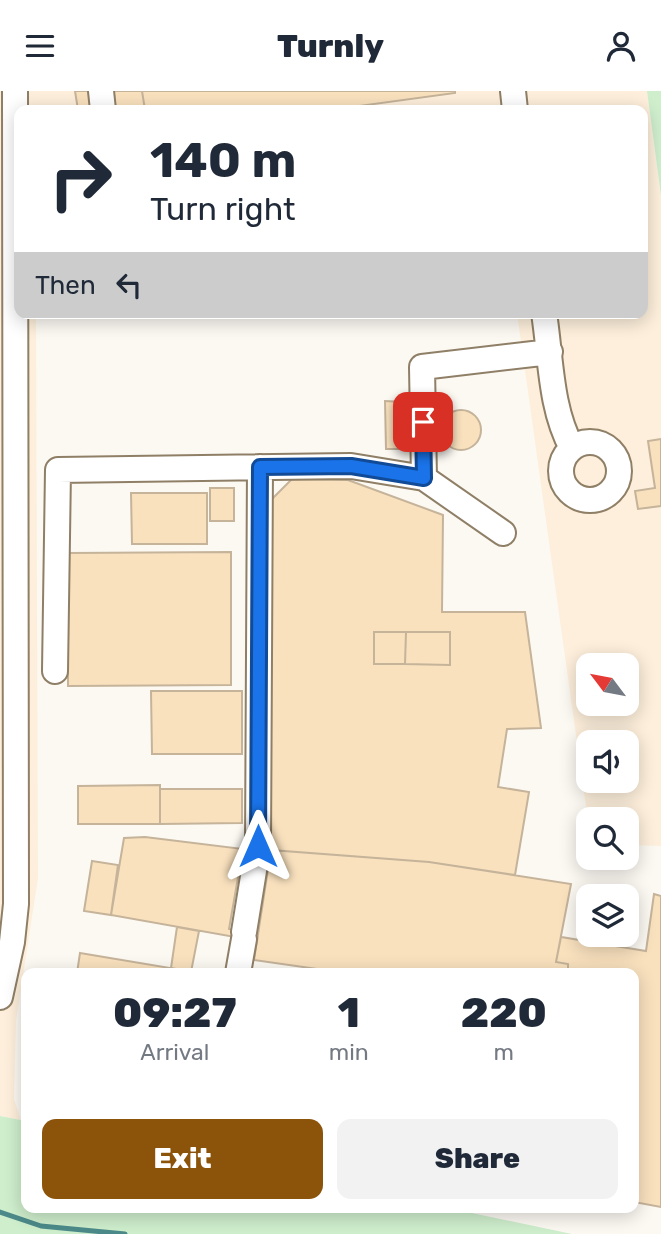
<!DOCTYPE html>
<style>
:root{--surface:#fff;--page:#f2f2f3;--text:#1f2937;--muted:#747a83;--accent:#8c530a}
body{margin:0;font-family:Rubik,sans-serif;background:var(--page);color:var(--text);height:100vh;display:flex;flex-direction:column;font-size:26px;white-space:nowrap}
*{box-sizing:border-box;margin:0}
p{font-size:23px;color:var(--muted)}
.icon{flex:none;width:38px;height:38px;fill:none;stroke:currentColor;stroke-width:2;stroke-linecap:round;stroke-linejoin:round}
.map{position:relative;flex:1;overflow:hidden}
.side{position:absolute;left:21px;top:877px;width:618px;height:245px;display:flex;flex-direction:column;background:var(--surface);border-radius:14px;box-shadow:0 4px 18px #0003}
.side>*{flex:none}
.guide{position:absolute;left:14px;top:14px;width:634px;height:214px;border-radius:14px;box-shadow:0 4px 18px #0003;background:#fff;color:var(--text);overflow:hidden}
.needle{width:46px;rotate:302deg}
.tools{position:absolute;left:576px;top:562px;display:grid;gap:14px}
.tools a{display:grid;place-items:center;width:63px;height:63px;border-radius:14px;background:var(--surface);box-shadow:0 4px 18px #0003;font-size:35px}
.pin{position:absolute;display:grid;place-items:center;width:60px;height:60px;color:#fff;margin:-30px;border-radius:14px;box-shadow:0 4px 10px #0006}
.me{position:absolute;width:77px;margin:-38px;rotate:0deg;stroke-linejoin:round;filter:drop-shadow(0 0 5px #0008)}
.turn{display:flex;align-items:center;gap:24px;height:147px;padding:0 21px;font-size:32px}
.turn .icon{width:91px;height:91px;stroke-width:2.5}
.turn b{display:block;font-size:49px;line-height:60px}
.then{display:flex;align-items:center;height:66px;padding:0 21px;background:#0003;gap:14px;font-size:26px}
.eta{display:flex;justify-content:space-evenly;align-items:center;height:119px;text-align:center}
.eta b{font-size:42px;font-weight:800;line-height:49px}
.action{display:flex;gap:14px;margin-top:auto;padding:14px 21px}
.action a{flex:1;height:80px;border-radius:14px;background:var(--accent);color:#fff;font-size:28px;font-weight:800;line-height:80px;text-align:center}
.action a+a{background:var(--page);color:var(--text)}
header{display:flex;justify-content:space-between;align-items:center;height:91px;padding:0 21px;background:var(--surface);font-size:32px;font-weight:800}
.map>svg:first-child{display:block}
.built{fill:#fdefdb;fill-rule:evenodd}
.green{fill:#ceeecc}
.lines{fill:none;stroke-linecap:round;stroke-linejoin:round}
.stream{stroke:#4c8a8a;stroke-width:5}
.building{fill:#f9e1be;stroke:#c5b39a;stroke-width:2}
.minor-casing{stroke:#8f7f66;stroke-width:28}
.minor{stroke:#fff;stroke-width:24}
.route-casing{stroke:#114b97;stroke-width:18}
.route{stroke:#1a73e8;stroke-width:12}
</style>
<header><svg class="icon" aria-label="menu" viewBox="0 0 24 24"><path d="M4 6h16M4 12h16M4 18h16"/></svg>Turnly<svg class="icon" aria-label="person" viewBox="0 0 24 24"><circle cx="12" cy="8" r="4"/><path d="M4 21q1-7 8-7t8 7"/></svg></header>
<div class="map">
<svg width="661" height="1143" viewBox="0 0 661 1143">
<rect width="100%" height="100%" fill="#fcf9f3"/>
<path class="built" d="M0,0H647L661,105V755L627,754L626,728L588,730L517,222H642V19H19V222H36L38,787L16,930L14,1008L21,1029L0,1025ZM588,574H626V612H588ZM588,651H626V690H588Z"/>
<path class="green" d="M647,0H661V105Z
M0,1025L26,1030V1116H443L572,1143H0Z"/>
<g class="lines">
<path class="stream" d="M0,1121L41,1135L125,1143"/>
</g>
<path class="building" d="M75,0H142L145,19H78Z
M142,0H455V2L330,19H145Z
M385,310L404,311L408,314V352L402,358H386Z
M441 339a20 20 0 1 1 40 0a20 20 0 1 1-40 0Z
M661,348V415L638,418L635,400L655,397L648,350Z
M292,388L348,389L443,424L442,521H525L541,637L507,638L498,696L529,701L515,784L429,771L271,759V409Z
M210,397H234V430H210Z
M131,402H207V453H132Z
M231,461V594L68,595V462Z
M374,541H406L405,573H374Z
M406,541H450V574L405,573Z
M151,600H242V663H152Z
M160,694V733H78V695Z
M160,698H242V732L160,733Z
M145,746L243,758L229,838L258,844L257,850L111,824L124,747Z
M271,759L429,771L571,793L556,871L568,873V882H345L254,869Z
M92,770L118,774L111,824L84,820Z
M654,803L661,805V1116L634,1111V882H568V873L556,871L561,846L646,860Z
M177,836L199,840L191,881L171,877Z
M80,862L194,881V882H77Z"/>
<g class="lines">
<defs>
<path id="minor" d="M101,0L103,19
M513,0L515,19
M544,222C551,267 550,317 572,357
M561 380a29 29 0 1 1 58 0a29 29 0 1 1-58 0Z
M503,442L424,387L422,276L550,261
M55,580L58,379L351,375L424,387
M244,841L258,755L260,376
M238,882L244,848
M0,906L12,851L16,813L15,0"/>
</defs>
<use href="#minor" class="minor-casing"/>
<use href="#minor" class="minor"/>
</g>
<g class="lines">
<defs>
<path id="route" d="M258,755L260,376L351,375L424,387L423,331"/>
</defs>
<use href="#route" class="route-casing"/>
<use href="#route" class="route"/>
</g>
</svg>
<div class="tools">
<a><svg class="needle" viewBox="-14 -14 28 28"><path d="M0-13l5 13h-10z" fill="#e53935"/><path d="M0 13l5-13h-10z" fill="#747a83"/></svg></a>
<a><svg class="icon" aria-label="sound" viewBox="0 0 24 24"><path d="M4 9h4l5-4v14l-5-4H4zM17 9q2 3 0 6"/></svg></a>
<a><svg class="icon" aria-label="search" viewBox="0 0 24 24"><circle cx="10" cy="10" r="6"/><path d="M15 15l6 6"/></svg></a>
<a><svg class="icon" aria-label="layers" viewBox="0 0 24 24"><path d="M12 4l9 5-9 5-9-5zM3 14l9 5 9-5"/></svg></a>
</div>
<div class="pin" style="left:423px;top:331px;background:#d93025"><svg class="icon" aria-label="arrive" viewBox="0 0 24 24"><path d="M6 21V4h12l-3 4 3 4H6"/></svg></div>
<svg class="me" style="left:258px;top:755px" viewBox="-20 -20 40 40"><path d="M0-17L14 15 0 8-14 15z" fill="#1a73e8" stroke="#fff" stroke-width="4"/></svg>
<div class="guide">
<div class="turn"><svg class="icon" aria-label="right" viewBox="0 0 24 24"><path d="M7 20v-9h11M14 6l5 5-5 5"/></svg><div><b>140 m</b>Turn right</div></div>
<div class="then">Then<svg class="icon" aria-label="left" viewBox="0 0 24 24"><path d="M17 20v-9H6M10 6l-5 5 5 5"/></svg></div>
</div>
<section class="side">
<div class="eta">
<div><b>09:27</b><p>Arrival</p></div>
<div><b>1</b><p>min</p></div>
<div><b>220</b><p>m</p></div>
</div>
<div class="action"><a>Exit</a><a>Share</a></div>
</section>
</div>
